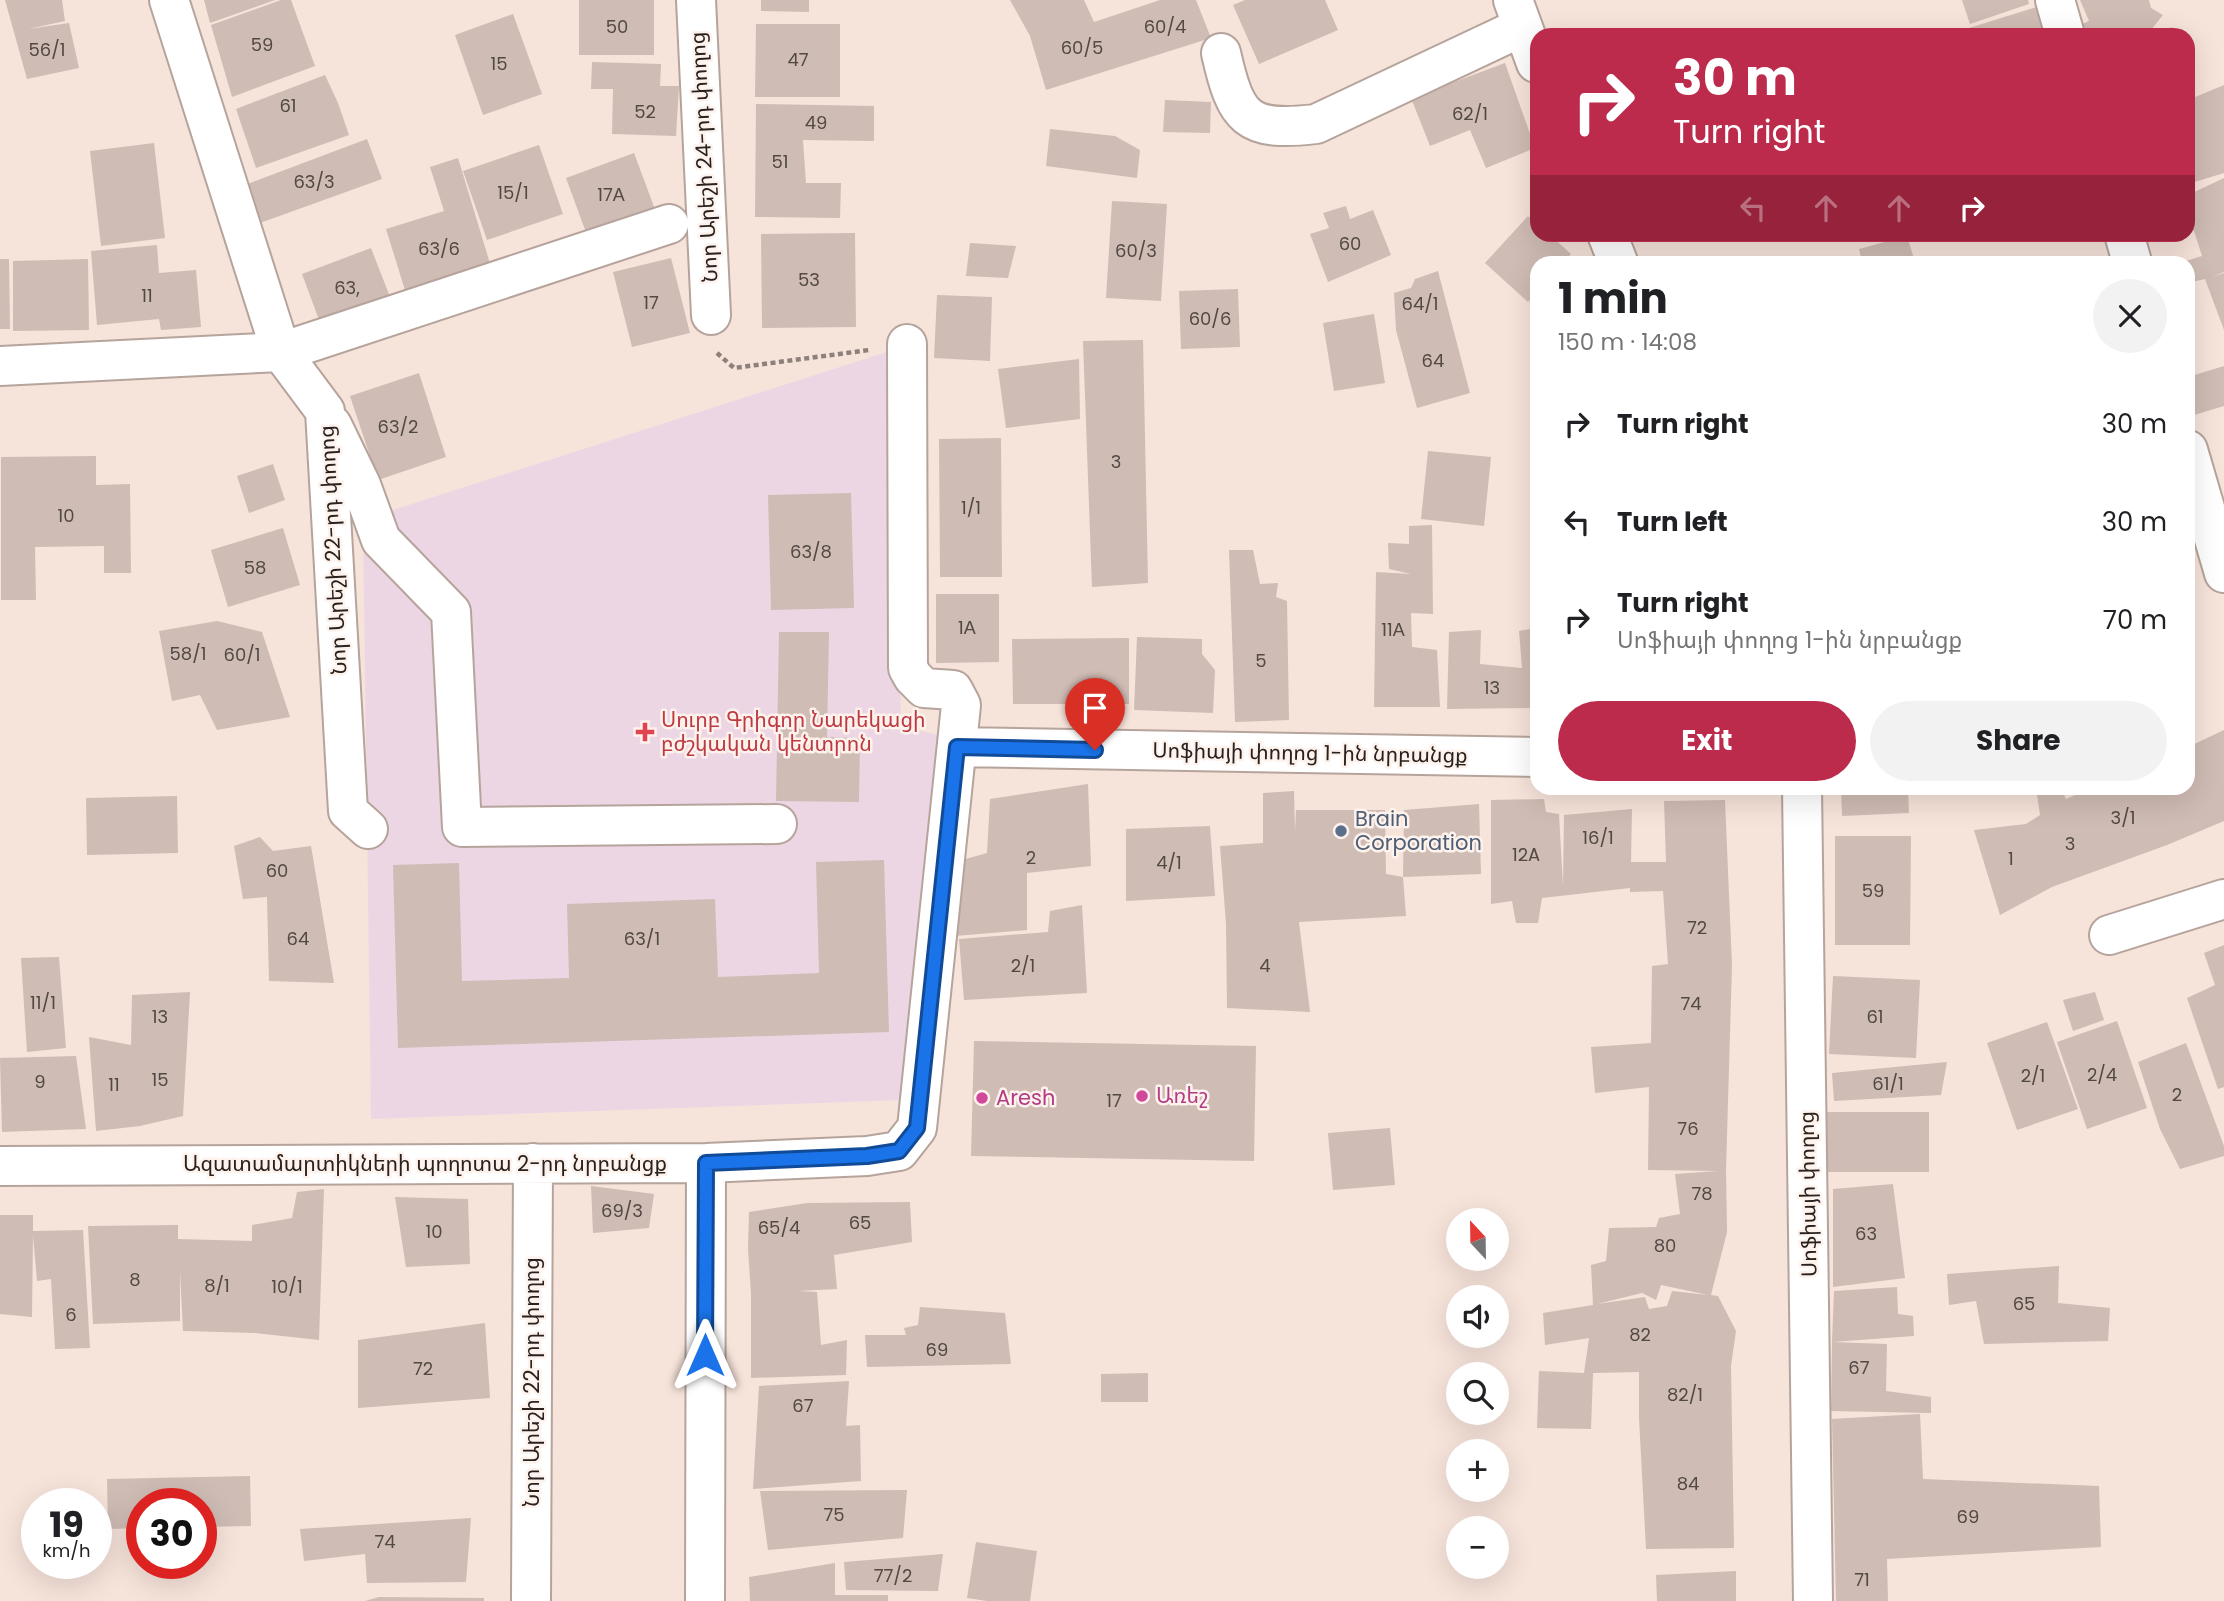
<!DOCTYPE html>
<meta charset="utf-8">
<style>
:root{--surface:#fff;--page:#f2f2f2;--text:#202124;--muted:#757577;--accent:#bc2b4c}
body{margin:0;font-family:Poppins,"Noto Sans Armenian",sans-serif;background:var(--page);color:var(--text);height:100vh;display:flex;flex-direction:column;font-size:26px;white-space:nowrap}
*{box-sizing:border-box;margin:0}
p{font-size:23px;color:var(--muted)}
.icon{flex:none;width:38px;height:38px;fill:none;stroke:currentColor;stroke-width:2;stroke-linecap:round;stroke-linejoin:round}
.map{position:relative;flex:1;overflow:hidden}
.panel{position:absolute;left:1530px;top:256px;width:665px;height:539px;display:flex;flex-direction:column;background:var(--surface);border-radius:21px;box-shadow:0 7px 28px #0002}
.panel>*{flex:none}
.banner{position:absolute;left:1530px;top:28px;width:665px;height:214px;border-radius:21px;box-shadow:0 7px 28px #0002;background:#bc2b4c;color:#fff;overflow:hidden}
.needle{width:46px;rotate:338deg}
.fabs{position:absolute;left:1446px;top:1208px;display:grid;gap:14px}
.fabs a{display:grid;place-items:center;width:63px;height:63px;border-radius:50%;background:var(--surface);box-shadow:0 7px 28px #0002;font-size:35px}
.speed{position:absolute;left:21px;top:1488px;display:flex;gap:14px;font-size:35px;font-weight:700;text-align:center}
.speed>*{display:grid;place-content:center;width:91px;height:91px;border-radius:50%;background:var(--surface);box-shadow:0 7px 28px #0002;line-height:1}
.speed small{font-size:18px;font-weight:400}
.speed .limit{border:10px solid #d22;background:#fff;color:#111}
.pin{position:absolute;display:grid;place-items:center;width:60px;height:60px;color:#fff;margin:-72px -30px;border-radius:50% 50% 50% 0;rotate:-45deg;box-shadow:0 0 7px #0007}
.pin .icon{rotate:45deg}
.me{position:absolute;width:77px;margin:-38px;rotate:0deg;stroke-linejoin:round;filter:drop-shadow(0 0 5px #0008)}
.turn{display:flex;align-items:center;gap:24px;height:147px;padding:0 28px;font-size:32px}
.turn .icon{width:91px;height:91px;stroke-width:2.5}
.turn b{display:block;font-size:49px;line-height:60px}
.lanes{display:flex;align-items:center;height:66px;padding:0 28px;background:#0003;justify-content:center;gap:35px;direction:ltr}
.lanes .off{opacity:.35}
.round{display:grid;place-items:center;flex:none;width:74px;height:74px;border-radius:37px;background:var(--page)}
.overview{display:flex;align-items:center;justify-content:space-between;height:119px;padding:0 28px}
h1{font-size:42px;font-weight:700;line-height:52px}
.button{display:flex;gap:14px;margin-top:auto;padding:14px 28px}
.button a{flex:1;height:80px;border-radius:42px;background:var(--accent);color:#fff;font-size:28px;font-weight:700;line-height:80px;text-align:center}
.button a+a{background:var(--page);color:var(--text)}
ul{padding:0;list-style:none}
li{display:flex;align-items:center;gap:21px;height:98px;padding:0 28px}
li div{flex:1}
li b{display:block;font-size:26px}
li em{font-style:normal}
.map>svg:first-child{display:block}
.medical{fill:#ecd6e4}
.building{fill:#cfbcb4;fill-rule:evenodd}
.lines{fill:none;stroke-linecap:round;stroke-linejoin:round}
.minor-casing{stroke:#b6a49c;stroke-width:42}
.path{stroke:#8d807a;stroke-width:4.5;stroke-dasharray:5 3.5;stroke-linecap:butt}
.minor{stroke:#fff;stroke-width:38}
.route-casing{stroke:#114b97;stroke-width:18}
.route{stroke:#1a73e8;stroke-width:12}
.health-dot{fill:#e0444e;stroke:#fef2ed;stroke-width:2.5}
.service-dot{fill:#5c6f8a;stroke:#fef2ed;stroke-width:2.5}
.hotel-dot{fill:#d1479c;stroke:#fef2ed;stroke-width:2.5}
.labels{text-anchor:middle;stroke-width:5;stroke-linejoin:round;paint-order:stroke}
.number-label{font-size:18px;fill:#524844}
.street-label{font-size:21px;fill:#28211e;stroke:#fef2ed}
.health-label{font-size:21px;fill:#be3a42;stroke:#fef2ed;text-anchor:start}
.service-label{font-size:21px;fill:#4e5e75;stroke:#fef2ed;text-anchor:start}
.hotel-label{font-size:21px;fill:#b23c85;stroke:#fef2ed;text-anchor:start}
</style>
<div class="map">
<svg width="2224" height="1601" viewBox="0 0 2224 1601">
<rect width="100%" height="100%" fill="#f6e3da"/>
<path class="medical" d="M896,349L901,726L946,737L902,1100L371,1119L363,522L390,511Z"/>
<path class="building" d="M5,0H62L65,21L28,29L69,23L79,68L27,79Z
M204,0H275L210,23Z
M281,0H291L315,66L232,97L211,25Z
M579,0H654V55H579Z
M761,0H809V12L761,11Z
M1010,0H1084L1094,22L1160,0H1196L1211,38L1046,90L1030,36Z
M1245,0H1325L1338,30L1259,64L1233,5Z
M1962,0H2028L2029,4L1970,24Z
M2080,0H2149L2151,8L2163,15L2147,35H2083L2080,25L2089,21Z
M2043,5L2052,35H1971L1969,28Z
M513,14L542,94L483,115L455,35Z
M756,24H840V97H755Z
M2172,27L2175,35H2152Z
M592,62L661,64L660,86H679L676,136L612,134L613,89H591Z
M1505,63L1535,148L1486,168L1470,130L1430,146L1411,98Z
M325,75L338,103L349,135L256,168L236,109Z
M2224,85V173L2188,184V100Z
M1165,100L1211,102L1210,133L1163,132Z
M756,104L874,106V141L803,140L806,183H841L840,218L755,217Z
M1050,129L1115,136L1140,150L1137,178L1046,166Z
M367,139L382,179L260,223L245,185Z
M154,143L165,238L101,246L90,151Z
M539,145L563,214L487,240L463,171Z
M634,153L656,212L588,238L566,178Z
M458,158L492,270L409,303L386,229L444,211L430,167Z
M2224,178V272L2214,276L2224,273V330L2205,279L2188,283V262H2183L2202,256L2194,231L2188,233V195Z
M1112,201L1167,204L1161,301L1106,298Z
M1346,206L1350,219L1373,210L1391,255L1328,282L1310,234L1329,228L1323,213Z
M1528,216L1536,223V234H1549L1571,254L1564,262H1536V293L1528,302L1485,263Z
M855,233L856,327L762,328L761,234Z
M1907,236L1915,262H1862L1859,249Z
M970,243L1016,246L1008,278L966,276Z
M157,245L159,273L196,270L201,327L161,330L159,319L97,325L91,251Z
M371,248L392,302L322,328L302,274Z
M671,258L690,333L632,347L613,272Z
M0,259H9L10,329H0Z
M88,259L89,330L13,331V261Z
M1438,271L1470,393L1417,408L1396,330L1394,293L1411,288L1415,279Z
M1238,289L1240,347L1181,349L1179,291Z
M937,295L992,297L990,361L934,358Z
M1374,314L1385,383L1334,391L1323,323Z
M1143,340L1148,583L1092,587L1083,341Z
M1079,359L1080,419L1006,428L998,369Z
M2224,366V406L2191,416L2188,406V377Z
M419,373L446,457L378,480L350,396Z
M1001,438L1002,577H940L939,439Z
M1428,451L1491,457L1484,526L1421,519Z
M96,456V485L130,484L131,573H104V546L35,547L36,600H1V457Z
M273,464L285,500L249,513L237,476Z
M851,493L854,608L771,610L768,495Z
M1432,525L1433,614L1411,613L1412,647L1437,650L1440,707H1374L1376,572L1411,574L1389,569L1388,543L1409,544V526Z
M283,528L300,585L228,607L211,550Z
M1229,550H1253L1260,584L1278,583L1276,597L1287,601L1289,720L1235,722Z
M936,594H999V662L936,663Z
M217,621L262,632L290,717L217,730L200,695L172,701L159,631Z
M1536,628V708L1447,709L1449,632L1481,630L1480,664L1522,668L1519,631Z
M779,632H829L827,737L860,738L859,802L776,801Z
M1137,637L1202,639V654L1215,670L1213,713L1134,710Z
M1129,638V704H1013L1012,639Z
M2224,730V821L2167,845L2052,887L2000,915L1974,830L2026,824L2040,815L2036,788H2061L2066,799L2092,788H2188V747Z
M1088,784L1091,866L1027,873V930L955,936V862L987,853L990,799Z
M1841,788H1908L1909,813L1842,816Z
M1294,791L1295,832L1296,810H1385L1386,874L1403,877L1406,916L1299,922L1310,1012L1227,1008L1226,924L1220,846L1263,843V793Z
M177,796L178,853L87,855L86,798Z
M1544,799L1546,812L1559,814L1563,886L1564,815L1632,809L1631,862H1666L1664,801L1725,800L1732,965L1726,1171L1727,1232L1711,1295L1718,1296L1736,1331L1731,1366L1734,1548L1646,1549L1639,1418V1372L1593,1373L1591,1429L1537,1428L1539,1371L1584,1373L1589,1338L1545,1345L1543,1313L1593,1305L1591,1265L1606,1261L1609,1228L1656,1227L1659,1218L1680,1214L1675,1174L1718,1171L1648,1170L1649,1087L1595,1093L1591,1047L1651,1043L1652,966L1668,964L1663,891L1630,892V888L1542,898L1538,923H1516L1512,901L1491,904V800ZM1661,1285L1708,1295L1672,1291L1667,1306L1649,1309L1645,1297L1597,1304L1642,1293L1656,1300Z
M1479,804L1481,874L1403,877L1404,810Z
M1210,826L1215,896L1126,901V829Z
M1835,836H1911L1910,945H1835Z
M260,837L273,851L311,846L334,983L269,981L267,897L243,899L234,846Z
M884,860L889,1032L398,1048L393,865L459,863L462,981L569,978L567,904L715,899L718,977L819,973L816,862Z
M1082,905L1087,993L964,1000L959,939L1048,932L1050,911Z
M2224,945V1087L2218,1089L2187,998L2215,985L2204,953Z
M59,957L66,1048L27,1052L21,958Z
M1833,976L1920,980L1916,1058L1829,1054Z
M190,992L183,1116L140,1126L96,1131L89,1037L131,1045L132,995Z
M2095,992L2104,1020L2073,1031L2063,1000Z
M2117,1021L2147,1108L2087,1129L2057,1042Z
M2047,1022L2078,1109L2017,1130L1987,1043Z
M974,1041L1256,1046L1254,1161L971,1156Z
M2186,1043L2224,1146V1156L2180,1169L2160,1129L2138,1062Z
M76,1056L86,1129L2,1132L0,1058Z
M1947,1062L1941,1095L1834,1101L1832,1073Z
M1827,1112H1929V1172H1826Z
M1390,1128L1395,1185L1333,1190L1328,1133Z
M1893,1184L1905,1278L1833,1287V1189Z
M591,1186L654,1194L649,1228L593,1233Z
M324,1189L319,1340L255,1333L183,1331L180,1271V1321L93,1324L88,1226L178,1225V1239L252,1241V1225L292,1218L297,1192Z
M395,1197L468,1199L470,1264L406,1267Z
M910,1202L912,1242L834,1255L837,1289L798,1291L817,1292L821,1345L847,1340L846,1375L751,1378V1294L748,1249L749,1212L807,1203Z
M0,1215H33V1231L83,1230L90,1348L55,1349L51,1279L37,1281L33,1235L32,1317L0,1314Z
M2059,1266L2058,1303L2110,1308L2108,1341L1984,1344L1976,1301L1949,1305L1947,1274Z
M1897,1287L1898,1314L1913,1316L1914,1336L1832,1342L1887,1344L1886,1391L1931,1397V1413L1831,1411L1832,1342L1834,1291Z
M920,1307L1005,1313L1011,1364L867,1367L865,1335H906L904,1328L918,1325Z
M485,1323L490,1398L358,1408V1340Z
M1148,1373V1402H1101V1374Z
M849,1381L846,1426L860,1425L861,1481L753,1489L759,1386Z
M1920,1414L1923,1479L2099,1486L2101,1547L1887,1559L1888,1601H1836L1832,1419Z
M250,1476L251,1526L201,1527V1503H142V1528L108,1529L107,1479Z
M907,1490L903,1538L768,1550L760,1491Z
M471,1518L466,1582L367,1583L365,1554L304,1561L300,1529Z
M976,1542L1037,1551L1030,1601H987L967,1598Z
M943,1554L938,1591L846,1590L844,1562Z
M835,1563V1595H888V1601H750L749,1577Z
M1736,1571V1601H1657L1656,1575Z
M379,1597L484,1598V1601H365Z"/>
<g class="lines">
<defs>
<path id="minor" d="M169,0L281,352L325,411L348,811L368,829
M696,0L711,315
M1513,0L1536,63
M2055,0L2065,35
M1221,53C1236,119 1246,132 1316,124L1522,27
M1607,234L1618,262
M2124,234L2132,262
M0,366L281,352L669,224
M332,425L361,485L381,540L451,612L462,827L777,824
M2188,450L2224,573
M957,747L1536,757
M1802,788L1813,1601
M2109,935L2224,899
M0,1166L706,1163L867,1156L899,1151L917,1128L961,705L953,690L924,688L913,677L908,668L907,344
M531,1601L533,1163
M705,1601L706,1163"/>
</defs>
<use href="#minor" class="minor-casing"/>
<path class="path" d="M717,353L734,368L869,350"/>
<use href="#minor" class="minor"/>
</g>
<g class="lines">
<defs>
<path id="route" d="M705,1355L706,1163L867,1156L899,1151L917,1128L957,747L1095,750"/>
</defs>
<use href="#route" class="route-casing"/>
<use href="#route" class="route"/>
</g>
<path class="health-dot" d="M641.5 721.5h7v7h7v7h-7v7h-7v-7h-7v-7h7z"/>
<circle class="service-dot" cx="1341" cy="831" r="7"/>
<g class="hotel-dot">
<circle cx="1142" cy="1096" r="7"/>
<circle cx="982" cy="1098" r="7"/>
</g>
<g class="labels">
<g class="number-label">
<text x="617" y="33">50</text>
<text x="1165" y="33">60/4</text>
<text x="262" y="51">59</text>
<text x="1082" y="54">60/5</text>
<text x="47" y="56">56/1</text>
<text x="798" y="66">47</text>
<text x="499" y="70">15</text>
<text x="288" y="112">61</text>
<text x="645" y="118">52</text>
<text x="1470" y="120">62/1</text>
<text x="816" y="129">49</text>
<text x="780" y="168">51</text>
<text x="314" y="188">63/3</text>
<text x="513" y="199">15/1</text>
<text x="611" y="201">17А</text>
<text x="1350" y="250">60</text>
<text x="439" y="255">63/6</text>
<text x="1136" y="257">60/3</text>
<text x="809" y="286">53</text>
<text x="347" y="294">63,</text>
<text x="147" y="302">11</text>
<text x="651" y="309">17</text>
<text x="1420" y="310">64/1</text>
<text x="1210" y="325">60/6</text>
<text x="1433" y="367">64</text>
<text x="398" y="433">63/2</text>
<text x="1116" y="468">3</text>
<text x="971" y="514">1/1</text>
<text x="66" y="522">10</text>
<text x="811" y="558">63/8</text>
<text x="255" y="574">58</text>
<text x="967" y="634">1А</text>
<text x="1393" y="636">11А</text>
<text x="188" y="660">58/1</text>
<text x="242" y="661">60/1</text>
<text x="1261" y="667">5</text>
<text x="1492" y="694">13</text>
<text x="2123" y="824">3/1</text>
<text x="1598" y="844">16/1</text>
<text x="2070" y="850">3</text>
<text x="1526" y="861">12A</text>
<text x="1031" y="864">2</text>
<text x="2011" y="865">1</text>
<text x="1169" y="869">4/1</text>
<text x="277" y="877">60</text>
<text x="1873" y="897">59</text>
<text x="1697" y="934">72</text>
<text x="298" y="945">64</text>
<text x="642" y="945">63/1</text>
<text x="1023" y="972">2/1</text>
<text x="1265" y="972">4</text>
<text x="43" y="1009">11/1</text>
<text x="1691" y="1010">74</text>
<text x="160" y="1023">13</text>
<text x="1875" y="1023">61</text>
<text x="2102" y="1081">2/4</text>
<text x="2033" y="1082">2/1</text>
<text x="160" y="1086">15</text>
<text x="40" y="1088">9</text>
<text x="1888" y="1090">61/1</text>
<text x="114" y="1091">11</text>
<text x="2177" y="1101">2</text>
<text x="1114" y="1107">17</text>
<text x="1688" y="1135">76</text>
<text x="1702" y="1200">78</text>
<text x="622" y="1217">69/3</text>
<text x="860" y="1229">65</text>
<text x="779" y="1234">65/4</text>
<text x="434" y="1238">10</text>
<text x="1866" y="1240">63</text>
<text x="1665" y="1252">80</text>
<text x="135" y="1286">8</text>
<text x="217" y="1292">8/1</text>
<text x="287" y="1293">10/1</text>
<text x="2024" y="1310">65</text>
<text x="71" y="1321">6</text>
<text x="1640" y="1341">82</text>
<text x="937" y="1356">69</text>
<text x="1859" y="1374">67</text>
<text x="423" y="1375">72</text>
<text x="1685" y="1401">82/1</text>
<text x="803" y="1412">67</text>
<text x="1688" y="1490">84</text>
<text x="834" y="1521">75</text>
<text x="1968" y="1523">69</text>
<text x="385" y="1548">74</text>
<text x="893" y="1582">77/2</text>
<text x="1862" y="1586">71</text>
</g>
<g class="street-label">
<text transform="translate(704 157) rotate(-93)" y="7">Նոր Արեշի 24-րդ փողոց</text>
<text transform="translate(333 550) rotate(-93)" y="7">Նոր Արեշի 22-րդ փողոց</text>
<text transform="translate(1310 753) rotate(1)" y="7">Սոֆիայի փողոց 1-ին նրբանցք</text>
<text x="425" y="1171">Ազատամարտիկների պողոտա 2-րդ նրբանցք</text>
<text transform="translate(1808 1194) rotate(-91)" y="7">Սոֆիայի փողոց</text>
<text transform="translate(532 1382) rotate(-90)" y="7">Նոր Արեշի 22-րդ փողոց</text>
</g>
<g class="health-label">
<text x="661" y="727">Սուրբ Գրիգոր Նարեկացի<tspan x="661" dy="24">բժշկական կենտրոն</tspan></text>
</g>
<g class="service-label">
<text x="1355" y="826">Brain<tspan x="1355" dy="24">Corporation</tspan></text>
</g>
<g class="hotel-label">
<text x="1156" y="1103">Առեշ</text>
<text x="996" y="1105">Aresh</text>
</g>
</g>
</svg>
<div class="fabs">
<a><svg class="needle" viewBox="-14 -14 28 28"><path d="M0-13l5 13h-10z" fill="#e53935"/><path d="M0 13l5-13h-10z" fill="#757577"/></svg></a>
<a><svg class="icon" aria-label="sound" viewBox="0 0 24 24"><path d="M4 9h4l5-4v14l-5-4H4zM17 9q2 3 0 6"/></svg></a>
<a><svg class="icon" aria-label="search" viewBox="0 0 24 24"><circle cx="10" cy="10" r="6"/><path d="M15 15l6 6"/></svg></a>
<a>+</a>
<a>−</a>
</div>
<div class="speed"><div>19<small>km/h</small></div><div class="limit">30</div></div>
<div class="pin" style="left:1095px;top:750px;background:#d93025"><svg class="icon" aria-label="arrive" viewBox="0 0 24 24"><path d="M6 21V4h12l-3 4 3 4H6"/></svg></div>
<svg class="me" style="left:705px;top:1355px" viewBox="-20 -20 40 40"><path d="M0-17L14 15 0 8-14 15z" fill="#1a73e8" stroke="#fff" stroke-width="4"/></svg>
<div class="banner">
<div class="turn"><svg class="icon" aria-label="right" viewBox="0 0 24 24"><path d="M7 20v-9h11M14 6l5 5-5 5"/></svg><div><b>30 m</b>Turn right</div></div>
<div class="lanes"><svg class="icon off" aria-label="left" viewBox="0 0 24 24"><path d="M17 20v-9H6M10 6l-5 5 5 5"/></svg><svg class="icon off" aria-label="ahead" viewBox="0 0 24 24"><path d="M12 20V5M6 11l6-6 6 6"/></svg><svg class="icon off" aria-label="ahead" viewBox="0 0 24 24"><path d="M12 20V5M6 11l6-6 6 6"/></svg><svg class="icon" aria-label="right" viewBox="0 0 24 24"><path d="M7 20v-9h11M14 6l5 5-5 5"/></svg></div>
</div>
<section class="panel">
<div class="overview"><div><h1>1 min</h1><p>150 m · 14:08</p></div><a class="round"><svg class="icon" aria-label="close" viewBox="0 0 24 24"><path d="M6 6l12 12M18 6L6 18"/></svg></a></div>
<ul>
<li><svg class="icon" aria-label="right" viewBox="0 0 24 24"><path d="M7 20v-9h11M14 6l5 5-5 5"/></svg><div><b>Turn right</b></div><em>30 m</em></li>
<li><svg class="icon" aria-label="left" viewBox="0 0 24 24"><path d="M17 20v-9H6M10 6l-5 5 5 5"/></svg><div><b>Turn left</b></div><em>30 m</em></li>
<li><svg class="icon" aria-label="right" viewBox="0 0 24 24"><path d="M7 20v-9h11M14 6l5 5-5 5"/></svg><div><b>Turn right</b><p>Սոֆիայի փողոց 1-ին նրբանցք</p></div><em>70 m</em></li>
</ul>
<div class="button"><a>Exit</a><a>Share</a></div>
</section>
</div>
